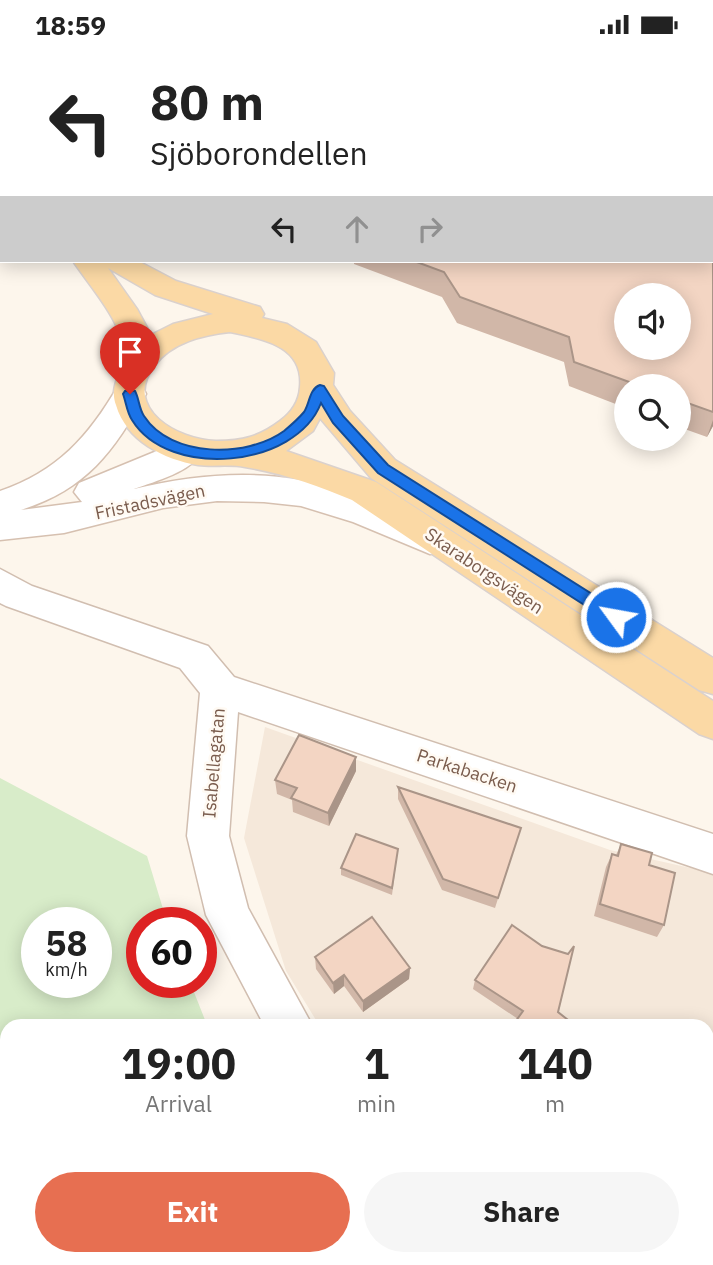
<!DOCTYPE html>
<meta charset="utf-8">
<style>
:root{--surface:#fff;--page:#f6f6f6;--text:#222;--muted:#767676;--accent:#e76f51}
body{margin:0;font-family:"IBM Plex Sans",sans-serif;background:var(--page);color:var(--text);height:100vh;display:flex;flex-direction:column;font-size:26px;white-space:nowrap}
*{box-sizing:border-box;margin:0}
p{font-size:23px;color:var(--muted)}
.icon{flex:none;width:38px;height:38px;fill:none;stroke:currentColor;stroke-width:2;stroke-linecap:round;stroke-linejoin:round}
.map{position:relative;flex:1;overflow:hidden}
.side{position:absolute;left:0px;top:970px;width:714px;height:247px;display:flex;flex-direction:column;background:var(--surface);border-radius:21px 21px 0 0;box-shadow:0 4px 18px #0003}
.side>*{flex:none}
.guide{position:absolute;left:0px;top:0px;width:714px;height:214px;box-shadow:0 4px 18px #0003;background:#fff;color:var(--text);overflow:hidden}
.fabs{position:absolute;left:614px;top:234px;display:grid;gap:14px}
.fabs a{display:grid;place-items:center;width:77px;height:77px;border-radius:50%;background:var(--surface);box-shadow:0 4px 18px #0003;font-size:35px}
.speed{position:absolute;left:21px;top:858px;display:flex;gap:14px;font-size:35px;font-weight:700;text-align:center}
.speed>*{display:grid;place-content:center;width:91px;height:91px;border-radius:50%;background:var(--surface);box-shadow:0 4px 18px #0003;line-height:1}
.speed small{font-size:18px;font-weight:400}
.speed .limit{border:10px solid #d22;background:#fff;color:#111}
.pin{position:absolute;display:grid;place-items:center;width:60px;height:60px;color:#fff;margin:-72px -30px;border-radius:50% 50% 50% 0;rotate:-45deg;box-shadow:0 0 7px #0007}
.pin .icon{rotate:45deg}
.me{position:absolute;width:77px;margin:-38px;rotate:302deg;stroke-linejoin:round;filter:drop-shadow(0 0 5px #0008)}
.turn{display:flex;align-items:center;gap:24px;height:147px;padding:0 35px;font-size:32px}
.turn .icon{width:91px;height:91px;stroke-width:2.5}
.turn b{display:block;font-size:49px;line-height:60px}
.lanes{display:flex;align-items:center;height:66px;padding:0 35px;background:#0003;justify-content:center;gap:35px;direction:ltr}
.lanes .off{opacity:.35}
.eta{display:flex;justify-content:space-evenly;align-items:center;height:119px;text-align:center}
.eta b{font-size:42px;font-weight:700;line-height:49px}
.primary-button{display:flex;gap:14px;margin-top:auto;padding:14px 35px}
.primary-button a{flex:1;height:80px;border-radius:42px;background:var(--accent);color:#fff;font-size:28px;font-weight:700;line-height:80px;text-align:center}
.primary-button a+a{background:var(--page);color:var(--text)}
.status{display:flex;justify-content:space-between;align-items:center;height:49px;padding:0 35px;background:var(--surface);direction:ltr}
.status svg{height:19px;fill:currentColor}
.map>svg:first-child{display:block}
.residential{fill:#f5e8da}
.green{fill:#d8ecc9;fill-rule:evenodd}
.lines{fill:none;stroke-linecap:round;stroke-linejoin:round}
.lane-casing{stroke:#d1beb0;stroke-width:3}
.street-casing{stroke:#d1beb0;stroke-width:3}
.secondary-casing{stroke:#d6c0b0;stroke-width:3}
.primary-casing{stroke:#dad1cd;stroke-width:3}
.lane{fill:#fff;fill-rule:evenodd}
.street{fill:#fff;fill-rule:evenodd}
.secondary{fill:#fff;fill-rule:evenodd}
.primary{fill:#fbd9a5;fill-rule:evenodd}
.wall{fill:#d1b7a8}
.shaded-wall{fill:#aa9588}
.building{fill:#f3d5c3;stroke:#aa9588;stroke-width:2;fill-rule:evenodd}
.route{fill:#1a73e8;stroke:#114b97;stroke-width:2}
.labels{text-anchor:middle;stroke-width:5;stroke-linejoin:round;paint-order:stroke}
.street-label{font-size:18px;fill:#7a5c4d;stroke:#fffaf3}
</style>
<div class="status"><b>18:59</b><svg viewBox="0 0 49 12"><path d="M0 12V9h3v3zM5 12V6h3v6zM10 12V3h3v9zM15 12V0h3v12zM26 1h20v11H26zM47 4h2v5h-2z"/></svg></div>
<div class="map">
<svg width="713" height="1216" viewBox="0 0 713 1216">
<rect width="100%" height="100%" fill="#fdf6ec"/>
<path class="residential" d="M265,678L610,801L713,824V1216H437L442,1209H707V976H319L286,922L244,789Z"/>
<path class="green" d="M104,0H592L593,2H104Z
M0,729L147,807L167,873H142V933H190L207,976H7V1209H366L371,1216H0ZM37,873H96V933H37Z"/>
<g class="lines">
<defs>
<path id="lane" d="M712,199H713V209H712Z"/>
<path id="street" d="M0,520L32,537L208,597L234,628L713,785V825L238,663L229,787L248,859L312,976H264L206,866L187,787L200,644L180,619L6,557L0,554Z
M442,1209H498L501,1216H445Z"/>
<path id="secondary" d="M130,334L142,337L146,345C113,403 87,440 21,461L82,453L74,443L79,434L186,390L198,393L203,402C191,423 156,432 134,440C188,427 245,421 300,431C349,440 397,462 443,481L448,491L443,501L430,505L353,473L301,457L264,453L217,452L163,459L64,484L0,491V442C57,423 89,387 118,337Z"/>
<path id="primary" d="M25,0H49L24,2Z
M73,212H138L176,232L260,258L264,265L262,269L287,275L316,293L334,324L333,336L350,362L395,411L713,609V645L699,641L371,429L320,369L313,382L286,402L376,433L713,652V690L699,685L352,451C318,437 282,424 245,418C230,415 213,418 198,416C164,411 126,391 116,356C111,343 116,333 120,321C122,313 121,302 121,294C121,272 86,232 73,212ZM108,219L155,246L213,265L173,275L151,286L137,260ZM230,283C262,290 304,296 300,338C299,353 292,363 280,372C259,388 242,392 216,392C178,391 122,360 154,317C172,293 203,286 230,283Z"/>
</defs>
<use href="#lane" class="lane-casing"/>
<use href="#street" class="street-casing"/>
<use href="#secondary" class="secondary-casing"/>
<use href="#primary" class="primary-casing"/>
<use href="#lane" class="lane"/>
<use href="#street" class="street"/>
<use href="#secondary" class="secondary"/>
<use href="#primary" class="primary"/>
</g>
<path class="wall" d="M690,0H713V55L712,2H690Z
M354,212H713V377L707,388L679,378V338H626V359L569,337L564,313L457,274L442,248L354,215Z
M356,722L329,777L293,763L292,751L277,745L275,731Z
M398,738L517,790L495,859L442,841L398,750Z
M621,795L649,816L664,876L657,888L594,867L606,818L612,805L616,806Z
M398,800L392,846L341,826V819Z
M542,897L568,905L518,970L473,940L475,931Z
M315,908L410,919L409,930L363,963L344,937L334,945L316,920Z
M712,1110L713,1216H638L640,1209H707Z"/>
<path class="shaded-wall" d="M713,371V377L707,388Z
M356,708V722L329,777L328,764Z
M410,919L409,930L363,963V952Z
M344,926V937L334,945L333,934Z"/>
<path class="building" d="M692,0H713V25L712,2H694Z
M414,212H713V363L679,351V338H643L574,313L569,288L460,248L444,223ZM626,247H679V299H626Z
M299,686L356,708L328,764L291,749L297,739L275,731Z
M398,738L521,779L498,849L443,830Z
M356,785L398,800L392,839L341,819Z
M621,795L652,804L649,816L675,824L664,876L600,855L612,805L618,807Z
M372,868L410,919L363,952L344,926L333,934L315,908Z
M512,876L542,897L568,905L574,897L558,963L568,971L564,976H513L523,962L475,931Z
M707,1034L713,1037V1216H652L645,1211L646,1209H707Z"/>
<path class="route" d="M320,336L324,337L343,367L388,416L622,564L624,568L622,573H611L378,424L333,374L321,354C296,419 169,431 132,371C127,364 126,353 123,345L125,342H135C139,349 139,360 144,367C171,409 247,409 284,382C290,377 299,369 304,363C310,354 309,340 320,336Z"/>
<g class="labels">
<g class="street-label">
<text transform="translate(150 453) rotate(-12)" y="6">Fristadsvägen</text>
<text transform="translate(484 522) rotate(34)" y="6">Skaraborgsvägen</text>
<text transform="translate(214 714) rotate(-85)" y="6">Isabellagatan</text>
<text transform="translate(467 722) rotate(18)" y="6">Parkabacken</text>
</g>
</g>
</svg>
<div class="fabs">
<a><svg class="icon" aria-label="sound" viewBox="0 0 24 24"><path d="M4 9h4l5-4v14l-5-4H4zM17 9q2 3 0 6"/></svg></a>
<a><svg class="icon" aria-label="search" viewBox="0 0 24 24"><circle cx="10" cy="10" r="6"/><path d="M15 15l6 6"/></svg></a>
</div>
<div class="speed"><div>58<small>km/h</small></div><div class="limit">60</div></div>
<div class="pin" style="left:130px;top:345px;background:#d93025"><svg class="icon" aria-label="arrive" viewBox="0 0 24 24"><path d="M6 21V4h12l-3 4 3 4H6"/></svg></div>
<svg class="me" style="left:616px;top:568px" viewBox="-20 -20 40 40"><circle r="17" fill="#1a73e8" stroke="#fff" stroke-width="3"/><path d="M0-11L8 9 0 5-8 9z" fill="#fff"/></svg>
<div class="guide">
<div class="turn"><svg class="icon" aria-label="left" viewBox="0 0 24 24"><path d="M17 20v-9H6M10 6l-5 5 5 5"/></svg><div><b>80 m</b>Sjöborondellen</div></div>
<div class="lanes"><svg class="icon" aria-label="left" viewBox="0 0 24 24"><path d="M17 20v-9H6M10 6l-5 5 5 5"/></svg><svg class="icon off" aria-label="ahead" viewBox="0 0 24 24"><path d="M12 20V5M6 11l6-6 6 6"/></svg><svg class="icon off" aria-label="right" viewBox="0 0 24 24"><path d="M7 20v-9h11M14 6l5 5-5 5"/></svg></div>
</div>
<section class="side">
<div class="eta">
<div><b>19:00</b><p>Arrival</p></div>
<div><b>1</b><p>min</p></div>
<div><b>140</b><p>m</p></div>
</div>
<div class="primary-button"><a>Exit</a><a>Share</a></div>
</section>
</div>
